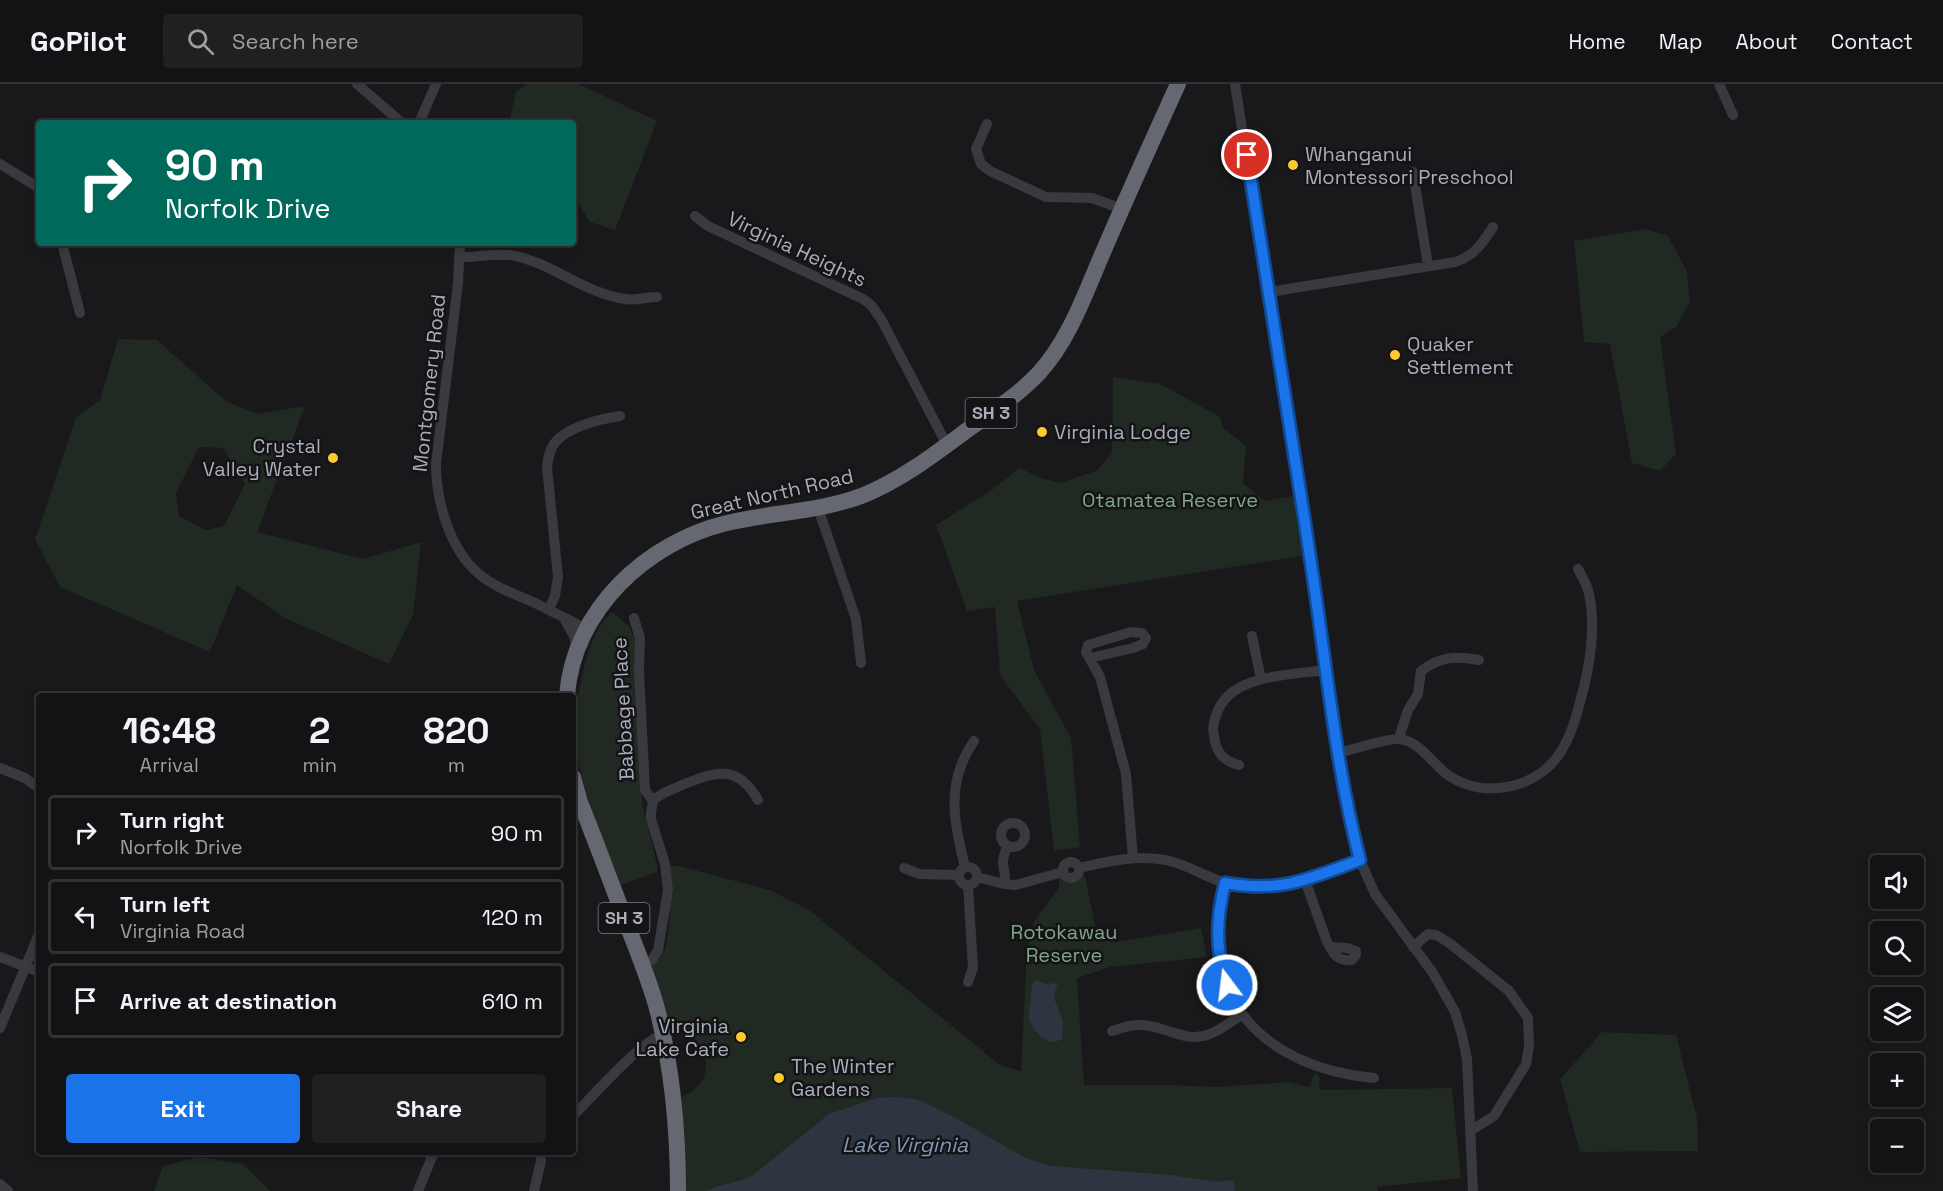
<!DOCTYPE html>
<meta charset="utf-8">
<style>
:root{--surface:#131214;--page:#202022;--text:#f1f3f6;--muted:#9d9ea0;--line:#323234;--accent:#1a73e8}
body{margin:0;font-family:"Space Grotesk",sans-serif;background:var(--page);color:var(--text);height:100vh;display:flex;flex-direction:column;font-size:22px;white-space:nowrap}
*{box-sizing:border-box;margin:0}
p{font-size:20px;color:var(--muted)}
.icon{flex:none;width:33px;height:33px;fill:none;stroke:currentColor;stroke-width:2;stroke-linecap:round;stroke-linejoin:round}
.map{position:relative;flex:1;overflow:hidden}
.panel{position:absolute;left:36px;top:609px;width:540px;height:462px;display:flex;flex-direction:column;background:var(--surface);border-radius:6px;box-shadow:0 3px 9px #0003,0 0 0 2px var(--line)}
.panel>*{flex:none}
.top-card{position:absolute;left:36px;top:36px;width:540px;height:126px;border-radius:6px;box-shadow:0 3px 9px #0003,0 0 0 2px var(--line);background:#00695c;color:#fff;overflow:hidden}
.controls{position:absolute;left:1870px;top:771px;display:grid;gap:12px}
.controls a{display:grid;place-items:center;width:54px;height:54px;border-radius:6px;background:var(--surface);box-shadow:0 3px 9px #0003,0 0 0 2px var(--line);font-size:30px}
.pin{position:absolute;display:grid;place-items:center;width:51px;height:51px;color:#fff;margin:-26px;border:3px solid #fff;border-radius:50%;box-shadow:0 2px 6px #0007}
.me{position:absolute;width:66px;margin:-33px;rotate:345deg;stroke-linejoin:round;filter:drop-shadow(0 0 4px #0008)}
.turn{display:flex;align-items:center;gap:21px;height:126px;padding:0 30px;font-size:27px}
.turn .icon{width:78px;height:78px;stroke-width:2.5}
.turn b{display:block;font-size:42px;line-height:51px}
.eta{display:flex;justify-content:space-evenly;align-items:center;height:102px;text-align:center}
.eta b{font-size:36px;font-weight:600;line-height:42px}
.button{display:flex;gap:12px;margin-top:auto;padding:12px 30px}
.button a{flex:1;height:69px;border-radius:6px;background:var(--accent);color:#fff;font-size:24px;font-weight:600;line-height:69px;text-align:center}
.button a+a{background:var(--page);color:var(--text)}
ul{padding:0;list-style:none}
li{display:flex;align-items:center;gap:18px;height:75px;margin:0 12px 9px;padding:0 18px;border:3px solid var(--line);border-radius:6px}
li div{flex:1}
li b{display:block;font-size:22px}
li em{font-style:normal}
header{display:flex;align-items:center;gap:36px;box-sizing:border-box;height:84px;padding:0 30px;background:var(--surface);border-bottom:2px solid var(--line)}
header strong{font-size:28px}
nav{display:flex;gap:33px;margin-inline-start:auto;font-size:21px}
.search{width:420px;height:54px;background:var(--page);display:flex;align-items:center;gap:15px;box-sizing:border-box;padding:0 21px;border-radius:6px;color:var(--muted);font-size:22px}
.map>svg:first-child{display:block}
.green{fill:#202922;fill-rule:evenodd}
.water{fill:#2d3640}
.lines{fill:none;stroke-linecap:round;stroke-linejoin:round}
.minor{stroke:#393a40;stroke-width:10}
.highway{stroke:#656771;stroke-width:16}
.route-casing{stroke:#114b97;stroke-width:15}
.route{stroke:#1a73e8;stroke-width:10}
.poi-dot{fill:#fcca2f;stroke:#141316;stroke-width:2}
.labels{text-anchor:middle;stroke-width:5;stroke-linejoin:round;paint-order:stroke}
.shield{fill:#141316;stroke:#7d808a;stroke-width:1.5}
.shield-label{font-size:18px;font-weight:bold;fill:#aaaebb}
.poi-label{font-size:20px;fill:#aaaebb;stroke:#141316;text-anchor:start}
.street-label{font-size:20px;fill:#aaaebb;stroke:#141316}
.park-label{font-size:20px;fill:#80a786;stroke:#141316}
.water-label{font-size:21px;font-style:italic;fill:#8098b8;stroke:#141316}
</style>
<header>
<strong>GoPilot</strong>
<div class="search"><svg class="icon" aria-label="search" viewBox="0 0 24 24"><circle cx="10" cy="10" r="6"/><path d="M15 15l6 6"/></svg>Search here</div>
<nav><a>Home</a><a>Map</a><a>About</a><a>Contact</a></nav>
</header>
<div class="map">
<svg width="1943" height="1107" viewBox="0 0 1943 1107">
<rect width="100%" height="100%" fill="#19181b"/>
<path class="green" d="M527,0H579L657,37L615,146L590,138L573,112V39H513L510,34L516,8Z
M1646,145L1668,152L1687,187L1690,218L1676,243L1660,253L1676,370L1660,387L1632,379L1610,260L1584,258L1574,157Z
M118,255L157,256L227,318L258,330L305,322L257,448L363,475L421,458L413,531L389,580L285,534L237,501L210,568L60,503L35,455L76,333L100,316ZM199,363L223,364L245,400L224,442L205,446L179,432L176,409Z
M1113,293L1160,300L1220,333L1223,344L1246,362L1243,399L1265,417L1293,412L1302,472L1017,517L1034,586L1071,654L1080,763L1054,767L1040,645L1000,591L995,523L967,527L936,441L993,405L1020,384L1041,394L1060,399L1096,387L1112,369Z
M612,528L629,542L635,555L642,719L658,785L657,788L621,801C604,757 578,701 575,653C574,628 579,604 585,580C590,561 597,541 612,528Z
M667,782H679L770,806L809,826L1000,981L1021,987L1027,866L1034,838L1059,803V790L1085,792L1096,846L1116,858L1201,844L1207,873L1110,883L1077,894L1084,1001H1169L1216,1003L1289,998L1309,1003L1315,989L1320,993L1319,1003L1321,1006L1452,1004L1461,1094L1377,1103L1378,1107H682L677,1016C699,1004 709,997 705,970L707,969L692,951L667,936L650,876L665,866C672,834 670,814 667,782Z
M1602,948L1676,951L1697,1035L1698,1067L1580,1068L1560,995Z
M199,1073L243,1080L270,1107H154L163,1082Z"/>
<path class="water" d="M1035,896L1046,900L1058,899C1049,918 1060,922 1063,939C1064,944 1062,950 1062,955C1059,956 1055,958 1052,958C1043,958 1030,943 1029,934C1028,927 1031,922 1031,915C1031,908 1031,902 1035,896Z
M895,1013L916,1015L926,1019L956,1034L1025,1074L1052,1082L1171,1091L1216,1098L1233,1096L1235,1107H706C722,1099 737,1100 753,1091L829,1030L877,1014Z"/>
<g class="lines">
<path class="minor" d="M357,0L402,39
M1235,0L1301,416L1338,669L1354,754L1360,776L1375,810L1433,889L1455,928L1462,951L1467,975L1473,1107
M1719,0L1733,31
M419,39L436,0
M987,40L976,65L981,80L990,87L1046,113L1092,114L1122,125
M0,80L39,104
M1413,88L1428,182
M695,132L708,142L863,215L871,221L881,235L947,361
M62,159L80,229
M460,159L458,199L436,380C436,417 450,466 479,490C494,503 515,510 533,518C551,527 569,536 587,545
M460,173C479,174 498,168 516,172C554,181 585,209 625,215C635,217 646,213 657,213
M1269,208L1455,178C1474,172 1482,160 1493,143
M818,424L856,535L861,579
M549,525L555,512L558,493L547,383C548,375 549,367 554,360C566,343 600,335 620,332
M564,534L575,554L576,567
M634,534L640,554L639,588L645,706L653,717L651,728V735L665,780L668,806L658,866L652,876L642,881
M1252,552L1261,595
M1090,574L1133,564L1143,560L1146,554L1142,549L1131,548L1088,561L1086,568L1100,593L1126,690L1133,774
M1399,654L1408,626L1418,610L1421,587C1441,572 1454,572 1479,576
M1338,669C1350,666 1392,653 1400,655C1423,659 1433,682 1451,693C1486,715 1537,704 1560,669C1571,652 1576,634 1581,614C1590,583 1596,542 1589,510C1588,502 1582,493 1578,485
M1239,681C1223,677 1216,668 1214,652C1212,644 1214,636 1217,629C1230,590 1291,591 1326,586
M0,684L25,694L39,704
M653,717C660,709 672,706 682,701C715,688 737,679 758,716
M1001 751a12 12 0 1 1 24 0a12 12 0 1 1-24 0Z
M1063 786a8 8 0 1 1 16 0a8 8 0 1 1-16 0Z
M959 792a9 9 0 1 1 18 0a9 9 0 1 1-18 0Z
M965,783C954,737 945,699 974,657
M904,784L919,790L959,791
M1079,784C1109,777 1140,770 1170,777C1190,782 1207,794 1226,799C1238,802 1251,803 1263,803C1297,804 1329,788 1360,776
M977,793L1004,800L1016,801L1063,788
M1305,796L1327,858L1330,863L1347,864L1356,867V871L1352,876C1340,877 1335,873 1330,863
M1225,799C1195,913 1262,983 1374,994
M1004,800C1008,784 997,783 1008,762
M968,801L973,884L968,898
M1413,863L1428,850L1436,851L1448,858L1509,907L1528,934L1529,962L1526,980L1494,1032L1470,1047
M0,873L39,888
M0,944L39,850
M1112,947C1124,943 1136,939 1149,942C1171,945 1187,959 1210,950C1221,946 1232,937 1242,930
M573,1032C592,1013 640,958 662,951
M519,1068H532
M0,1100L8,1107
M418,1107L434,1068
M534,1107L541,1077L540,1068"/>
<path class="highway" d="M567,612C573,526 647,458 727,439C773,428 820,428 864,411C903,395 936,369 970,344C994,327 1019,310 1039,289C1070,255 1086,207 1104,166C1128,110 1153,55 1178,0
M573,693L580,718C596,758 611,798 626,838C637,866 648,893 656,921C672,981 678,1045 678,1107"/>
</g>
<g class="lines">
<defs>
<path id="route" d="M1227,901C1215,865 1216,835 1225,799C1282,809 1308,795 1360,776C1336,684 1327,587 1313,493C1292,352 1270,211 1247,71"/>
</defs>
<use href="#route" class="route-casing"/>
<use href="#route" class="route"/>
</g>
<g class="poi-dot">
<circle cx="1293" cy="81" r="6"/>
<circle cx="1395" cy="271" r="6"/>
<circle cx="1042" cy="348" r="6"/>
<circle cx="333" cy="374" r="6"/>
<circle cx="741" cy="953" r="6"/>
<circle cx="779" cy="994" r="6"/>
</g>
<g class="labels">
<g class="shield">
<rect x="965.5" y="314" width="51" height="30" rx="4.5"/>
<rect x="598.5" y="819" width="51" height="30" rx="4.5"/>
</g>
<g class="shield-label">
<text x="991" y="335">SH 3</text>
<text x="624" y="840">SH 3</text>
</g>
<g class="poi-label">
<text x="1305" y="77">Whanganui<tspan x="1305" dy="23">Montessori Preschool</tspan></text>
<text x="1407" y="267">Quaker<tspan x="1407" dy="23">Settlement</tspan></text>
<text x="1054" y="355">Virginia Lodge</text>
<text x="321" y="369" text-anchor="end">Crystal<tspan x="321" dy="23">Valley Water</tspan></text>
<text x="729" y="949" text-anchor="end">Virginia<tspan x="729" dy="23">Lake Cafe</tspan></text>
<text x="791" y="989">The Winter<tspan x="791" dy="23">Gardens</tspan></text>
</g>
<g class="street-label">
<text transform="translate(797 165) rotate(25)" y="7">Virginia Heights</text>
<text transform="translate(429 299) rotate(-84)" y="7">Montgomery Road</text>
<text transform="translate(772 410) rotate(-13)" y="7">Great North Road</text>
<text transform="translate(623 625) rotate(-93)" y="7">Babbage Place</text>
</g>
<g class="park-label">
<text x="1170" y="423">Otamatea Reserve</text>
<text x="1064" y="855">Rotokawau<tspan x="1064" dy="23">Reserve</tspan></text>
</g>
<g class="water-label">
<text x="905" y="1068">Lake Virginia</text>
</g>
</g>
</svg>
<div class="controls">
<a><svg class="icon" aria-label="sound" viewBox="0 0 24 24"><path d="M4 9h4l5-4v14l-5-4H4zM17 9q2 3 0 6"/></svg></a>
<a><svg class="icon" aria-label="search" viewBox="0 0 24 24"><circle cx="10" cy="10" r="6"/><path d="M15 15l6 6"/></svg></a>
<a><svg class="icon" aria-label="layers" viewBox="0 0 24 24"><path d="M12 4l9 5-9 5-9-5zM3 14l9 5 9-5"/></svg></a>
<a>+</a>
<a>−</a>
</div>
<div class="pin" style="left:1247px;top:71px;background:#d93025"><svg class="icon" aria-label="arrive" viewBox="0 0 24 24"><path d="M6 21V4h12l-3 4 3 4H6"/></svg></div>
<svg class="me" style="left:1227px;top:901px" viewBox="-20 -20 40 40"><circle r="17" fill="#1a73e8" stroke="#fff" stroke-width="3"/><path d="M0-11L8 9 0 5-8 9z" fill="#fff"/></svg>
<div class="top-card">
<div class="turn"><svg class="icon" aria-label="right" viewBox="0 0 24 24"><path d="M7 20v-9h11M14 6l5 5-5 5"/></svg><div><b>90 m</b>Norfolk Drive</div></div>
</div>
<section class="panel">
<div class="eta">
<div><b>16:48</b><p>Arrival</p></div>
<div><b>2</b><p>min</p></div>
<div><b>820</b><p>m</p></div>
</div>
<ul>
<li><svg class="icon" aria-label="right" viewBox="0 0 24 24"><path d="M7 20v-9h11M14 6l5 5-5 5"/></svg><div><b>Turn right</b><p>Norfolk Drive</p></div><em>90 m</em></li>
<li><svg class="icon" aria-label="left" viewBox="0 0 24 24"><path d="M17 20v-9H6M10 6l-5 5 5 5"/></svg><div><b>Turn left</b><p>Virginia Road</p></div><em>120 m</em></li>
<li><svg class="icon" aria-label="arrive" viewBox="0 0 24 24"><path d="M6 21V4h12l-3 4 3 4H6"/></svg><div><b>Arrive at destination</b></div><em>610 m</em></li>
</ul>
<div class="button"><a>Exit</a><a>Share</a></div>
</section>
</div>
